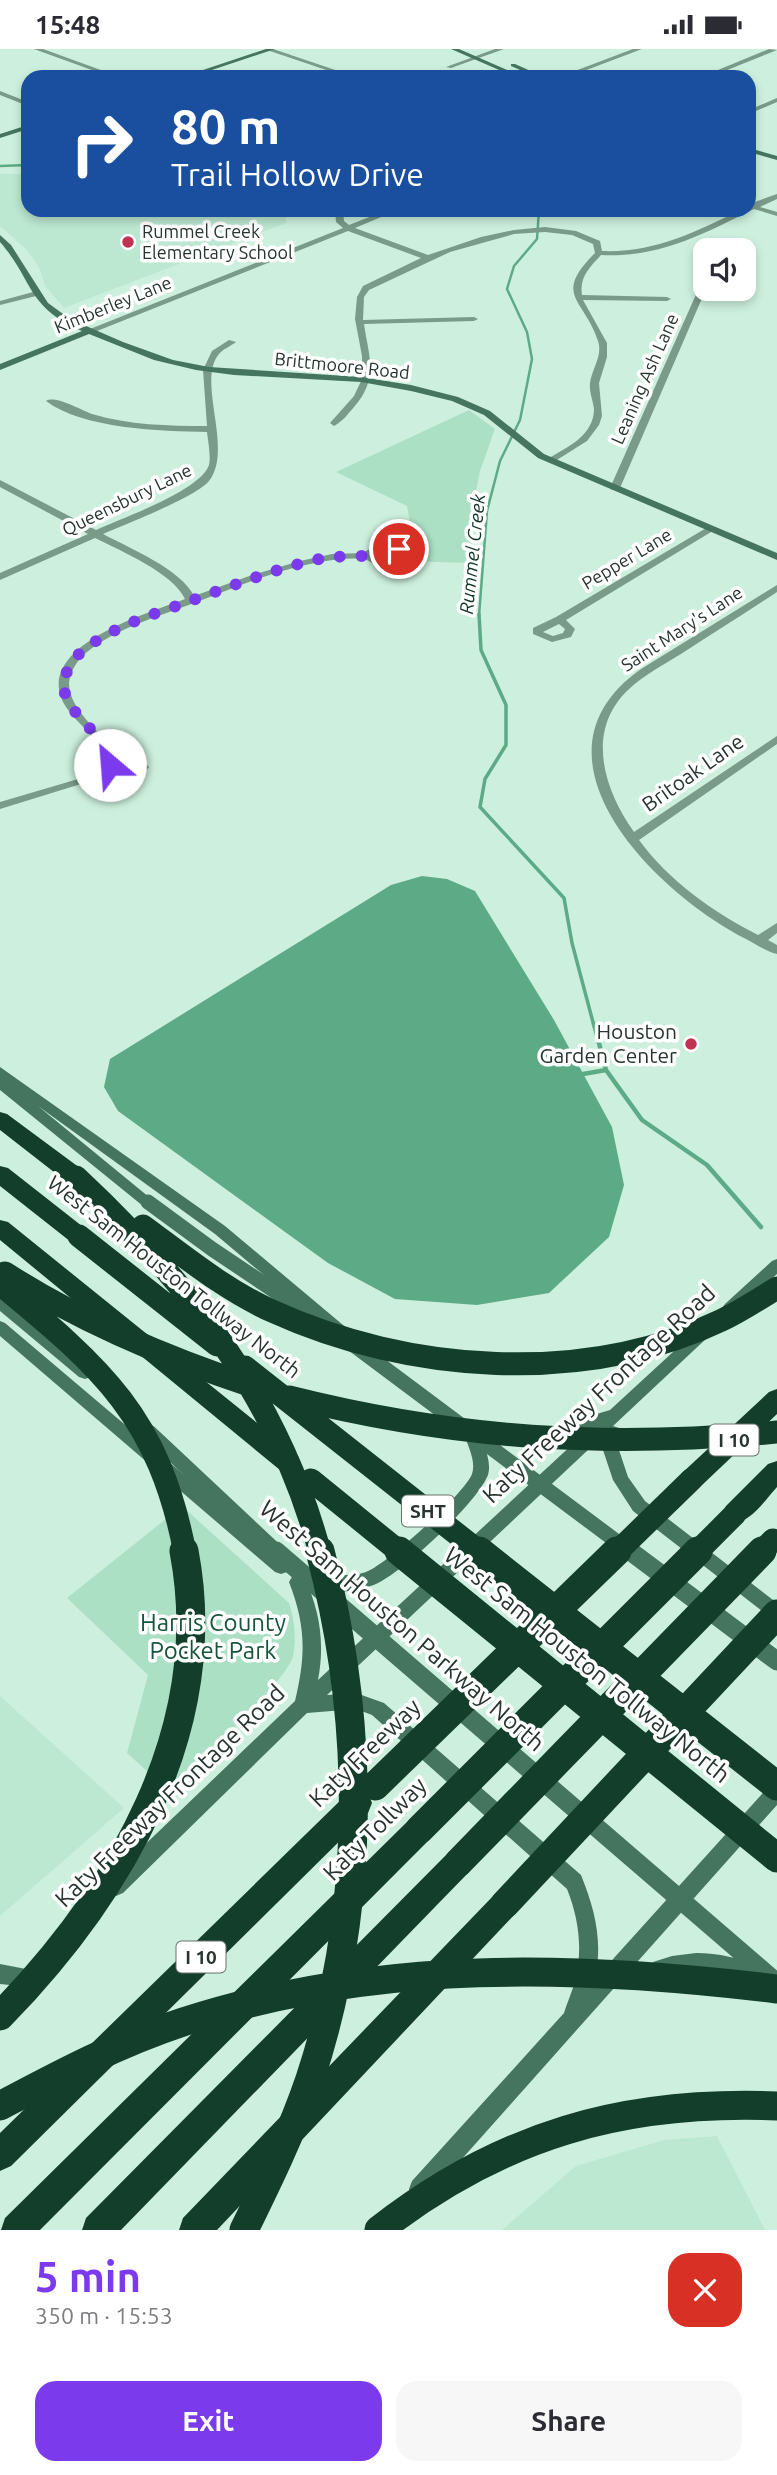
<!DOCTYPE html>
<meta charset="utf-8">
<style>
:root{--surface:#fff;--page:#f7f7f7;--text:#2b2b33;--muted:#7c7c81;--accent:#7c3aed}
body{margin:0;font-family:Ubuntu,sans-serif;background:var(--page);color:var(--text);height:100vh;display:flex;flex-direction:column;font-size:26px;white-space:nowrap}
*{box-sizing:border-box;margin:0}
p{font-size:23px;color:var(--muted)}
.icon{flex:none;width:38px;height:38px;fill:none;stroke:currentColor;stroke-width:2;stroke-linecap:round;stroke-linejoin:round}
.map{position:relative;height:2181px;overflow:hidden}
.side{display:flex;flex-direction:column;background:var(--surface);flex:1}
.side>*{flex:none}
.hud{position:absolute;left:21px;top:21px;width:735px;height:147px;border-radius:21px;box-shadow:0 4px 10px #0003;background:#1a4fa0;color:#fff;overflow:hidden}
.controls{position:absolute;left:693px;top:189px;display:grid;gap:14px}
.controls a{display:grid;place-items:center;width:63px;height:63px;border-radius:14px;background:var(--surface);box-shadow:0 4px 10px #0003;font-size:35px}
.pin{position:absolute;display:grid;place-items:center;width:60px;height:60px;color:#fff;margin:-30px;border:4px solid #fff;border-radius:50%;box-shadow:0 2px 7px #0007}
.me{position:absolute;width:77px;margin:-38px;rotate:333deg;stroke-linejoin:round;filter:drop-shadow(0 0 5px #0008)}
.turn{display:flex;align-items:center;gap:24px;height:147px;padding:0 35px;font-size:32px}
.turn .icon{width:91px;height:91px;stroke-width:2.5}
.turn b{display:block;font-size:49px;line-height:60px}
.round{display:grid;place-items:center;flex:none;width:74px;height:74px;border-radius:21px;background:var(--page)}
.headline{display:flex;align-items:center;justify-content:space-between;height:119px;padding:0 35px}
h1{font-size:42px;font-weight:700;line-height:52px;color:var(--accent)}
.cta{display:flex;gap:14px;margin-top:auto;padding:14px 35px}
.cta a{flex:1;height:80px;border-radius:21px;background:var(--accent);color:#fff;font-size:28px;font-weight:700;line-height:80px;text-align:center}
.cta a+a{background:var(--page);color:var(--text)}
.status{display:flex;justify-content:space-between;align-items:center;height:49px;padding:0 35px;background:var(--surface);direction:ltr}
.status svg{height:19px;fill:currentColor}
.map>svg:first-child{display:block}
.built{fill:#bce7d1}
.green{fill:#ace0c5}
.water{fill:#5cab86}
.lines{fill:none;stroke-linecap:round;stroke-linejoin:round}
.stream-far2{stroke:#5cab86;stroke-width:2.5}
.stream-far1{stroke:#5cab86;stroke-width:3.5}
.stream{stroke:#5cab86;stroke-width:4.5}
.street{fill:#7a9a8a;fill-rule:evenodd}
.secondary{fill:#45755e;fill-rule:evenodd}
.highway{fill:#143e2c;fill-rule:evenodd}
.secondary-bridge-far1{stroke:#45755e;stroke-width:15}
.secondary-bridge{stroke:#45755e;stroke-width:19}
.highway-bridge-far1{stroke:#143e2c;stroke-width:23}
.highway-bridge{stroke:#143e2c;stroke-width:29}
.route{stroke:#7c3aed;stroke-width:12;stroke-dasharray:0 21.6}
.poi-dot{fill:#c23253;stroke:#fff;stroke-width:2.5}
.labels{text-anchor:middle;stroke-width:7;stroke-linejoin:round;paint-order:stroke}
.far-poi-label{font-size:18px;fill:#27352e;stroke:#fff;text-anchor:start}
.far-street-label{font-size:18px;fill:#27352e;stroke:#fff}
.far-water-label{font-size:19px;font-style:italic;fill:#113425;stroke:#fff}
.shield{fill:#fff;stroke:#68726d;stroke-width:2}
.shield-label{font-size:19px;font-weight:bold;fill:#27352e}
.street-label{font-size:21px;fill:#27352e;stroke:#fff}
.poi-label{font-size:21px;fill:#27352e;stroke:#fff;text-anchor:end}
.near-street-label{font-size:24px;fill:#27352e;stroke:#fff}
.near-park-label{font-size:24px;fill:#16543b;stroke:#fff}
</style>
<div class="status"><b>15:48</b><svg viewBox="0 0 49 12"><path d="M0 12V9h3v3zM5 12V6h3v6zM10 12V3h3v9zM15 12V0h3v12zM26 1h20v11H26zM47 4h2v5h-2z"/></svg></div>
<div class="map">
<svg width="777" height="2181" viewBox="0 0 777 2181">
<rect width="100%" height="100%" fill="#cdf0de"/>
<path class="built" d="M0,125H28V161H285L286,174L64,259L45,237L39,218L26,200L0,177Z
M0,1647L124,1759L0,1867Z
M717,2087L765,2181H502L576,2117L664,2091Z"/>
<path class="green" d="M469,361L495,380L480,422L476,442L470,514L403,512L407,503L394,495L413,491L407,457L336,423Z
M182,1457L289,1554C294,1569 297,1590 293,1607C288,1631 192,1720 170,1743L127,1704L148,1626L67,1549Z"/>
<path class="water" d="M422,827L447,830L475,842L554,971L612,1078L624,1136L609,1188L549,1244L477,1256L395,1250L328,1214L118,1062L104,1038L110,1010L391,836Z"/>
<g class="lines">
<path class="stream-far2" d="M0,117L28,116
M479,567L487,462L500,412L520,371L532,310L527,283L507,240L514,217L537,190L539,161"/>
<path class="stream-far1" d="M479,565L481,601L506,656V696L485,730L480,758L564,849L572,894L594,977"/>
<path class="stream" d="M594,975L606,1021L642,1071L707,1116L761,1178
M583,1025L606,1021"/>
<path class="street" d="M34,0H43L120,28H111Z
M264,0H273L356,28H347Z
M495,0H504L451,19L446,18Z
M633,0H642L568,28H559Z
M769,0L777,1L710,28H701Z
M0,42L28,53V57L0,46Z
M777,49V53L749,65V61Z
M777,145V150L760,158L777,163V167L754,160C703,185 660,209 601,206C590,218 579,228 582,246L667,248L671,250L667,252L583,251L607,294V308L599,334L602,367L599,376L587,392L552,414L547,411L549,409C568,398 594,386 594,360C593,351 589,343 590,334C592,319 603,307 598,292C584,249 552,247 595,204L593,195L572,186L545,183L514,185L450,203L369,241L364,248L363,271L474,268L478,270L474,272L364,275C369,309 379,329 354,358C348,365 342,373 334,377L330,374L354,347L362,330V307L355,270L357,248L363,237L421,209L348,182L92,284L85,282L343,179L336,173L335,161H343L344,172L349,176L387,161H398L355,179L428,206L481,188L514,181L545,178L576,182L600,192L602,202C654,204 695,183 741,161H749V155Z
M702,232H705L706,240L620,439L612,441L610,439Z
M33,243H36V247L0,256V252Z
M229,291L236,293C231,297 223,300 219,305C196,332 234,400 209,432C196,448 126,475 103,485C129,499 181,520 194,547L252,526L300,512L332,505L363,504L379,494L398,496L406,506C397,515 384,518 372,514C369,512 366,510 363,510C351,509 338,510 326,512C280,519 236,538 194,554C158,568 118,578 87,603C78,610 70,622 69,634C69,662 102,682 114,705L140,709L149,718L143,726L133,732L116,734L97,730L0,760V753L85,728L104,715C101,690 79,677 66,658C28,598 149,564 185,550C173,524 121,502 95,489L0,531V524L88,485L0,438V431L96,481C122,469 200,442 209,416C211,407 208,392 207,383C161,382 83,380 46,352C56,346 80,361 92,365C129,376 168,377 207,377L203,321L212,302ZM381,500L392,501L396,505L391,509L376,508L374,505ZM115,712L133,714L137,718L126,727L105,725L114,718Z
M708,478L716,480L566,571L575,580L571,588L552,593L533,585V579L556,568ZM559,575L565,580L563,584L553,587L543,583Z
M777,536V543C745,564 713,584 681,605C663,616 644,626 628,641C585,682 604,741 634,783L777,687V695L639,791C669,832 713,863 758,886L777,874V884L768,891L777,896V905C765,902 754,894 744,889C655,843 517,707 641,620Z"/>
<path class="secondary" d="M266,0H275L191,28H182Z
M451,0H459L523,28H515Z
M511,15H515L544,28H536L511,17Z
M28,76V80L0,89V85Z
M749,99L777,107V111L749,103Z
M0,186L11,196L48,254L70,270L123,293L173,311L209,318L361,328L411,336L458,348L490,362L544,405L777,504V511L538,409L484,366L452,352L411,342L361,333L234,326L196,321L154,311L89,285L0,321V315L82,282C26,258 34,232 0,193Z
M0,1018L225,1177L349,1281L352,1285L349,1289L344,1291L339,1289L215,1185L38,1057L155,1153L153,1157H143L0,1041Z
M777,1210V1225L735,1263H725L722,1259L725,1255L772,1212Z
M0,1247L5,1249L91,1320L93,1324L91,1328L85,1330L79,1328L0,1262Z
M0,1272L5,1274L287,1513L290,1518L287,1523L281,1525L275,1523L0,1287Z
M703,1278L708,1280L711,1284L708,1288L613,1377L619,1379L621,1384L619,1401L628,1428L645,1452L777,1554V1572L771,1569L633,1462L613,1431L603,1401L605,1385L327,1646L356,1644L384,1654L581,1826C595,1861 603,1892 595,1930L770,1736L777,1733V1756L428,2148L420,2151L412,2148L409,2140L412,2132L564,1964C567,1954 572,1943 575,1932C583,1901 579,1870 567,1840L372,1666L356,1660L307,1664L123,1844L116,1847L109,1844L106,1837L109,1830L295,1652C306,1606 306,1577 289,1533L292,1528L298,1525L304,1528C320,1561 325,1595 318,1631L588,1381L556,1391L550,1389L548,1384L550,1379L610,1361L698,1280Z
M473,1381L487,1384L489,1389L484,1395C487,1405 491,1416 488,1426C477,1454 403,1523 376,1535C360,1542 335,1546 318,1539L315,1534L318,1529C333,1523 350,1529 366,1523C386,1516 465,1444 472,1425C476,1413 469,1399 465,1388L467,1383Z
M696,1904C719,1904 739,1909 761,1918L764,1925L761,1932L754,1935C736,1928 718,1924 698,1924C684,1924 666,1932 653,1927L650,1920L653,1913L672,1907Z
M0,1915L26,1920L29,1927L26,1934L19,1937L0,1935Z"/>
<path class="highway" d="M0,1063L7,1065L84,1122L87,1128L84,1134L76,1136L68,1134L0,1081Z
M0,1117L8,1119L87,1181L90,1187L87,1193L79,1195L71,1193L0,1137Z
M0,1171L8,1173L298,1407L301,1414L298,1421L289,1424L280,1421L0,1191Z
M777,1340V1365L700,1438L691,1441L682,1438L679,1431L682,1424L769,1343Z
M777,1412V1438C764,1452 747,1480 726,1473L722,1465L726,1457L768,1415Z
M358,1740L368,1744L372,1754L368,1764L11,2117L0,2122V2084L348,1744Z
M420,1766L430,1770L434,1780L430,1790L40,2181H1L5,2169L410,1770Z
M459,1799L469,1803L473,1813L469,1823L121,2181H82L86,2169L449,1803Z
M505,1840L515,1845L520,1855L515,1865L217,2181H179L183,2169L495,1845Z"/>
<path class="secondary-bridge-far1" d="M148,1153L212,1200L321,1273
M355,1297L632,1504
M149,1383L278,1504"/>
<path class="secondary-bridge" d="M276,1502L777,1934
M630,1502L777,1612"/>
<path class="highway-bridge-far1" d="M76,1128C189,1233 280,1353 320,1504
M143,1177C184,1207 225,1241 272,1262C408,1324 584,1337 722,1271C741,1262 759,1250 777,1239
M79,1187L217,1296
M5,1224C83,1274 167,1309 255,1338
M0,1235C102,1319 159,1368 185,1504
M245,1318L481,1504
M289,1348C456,1390 606,1399 777,1383
M311,1431L401,1504
M616,1504L691,1431
M696,1504L735,1465
M760,1504L773,1491"/>
<path class="highway-bridge" d="M399,1502L777,1809
M479,1502L777,1737
M375,1737L617,1502
M420,1780L698,1502
M459,1813L762,1502
M505,1855L777,1565
M0,1967C119,1845 218,1680 184,1502
M0,2057C60,2025 119,1994 183,1973C378,1910 577,1916 777,1940
M244,2181C268,2132 292,2083 310,2030C366,1860 366,1675 320,1502
M379,2181C501,2086 623,2051 777,2057"/>
</g>
<g class="lines">
<path class="route" d="M110,716C112,687 61,665 64,634C65,621 75,607 86,599C116,576 158,564 193,551C235,536 276,519 320,510C336,507 353,507 368,507L370,501L384,497L399,500"/>
</g>
<g class="poi-dot">
<circle cx="128" cy="193" r="7"/>
<circle cx="691" cy="995" r="7"/>
</g>
<g class="labels">
<g class="far-poi-label">
<text x="142" y="189">Rummel Creek<tspan x="142" dy="21">Elementary School</tspan></text>
</g>
<g class="far-street-label">
<text transform="translate(113 256) rotate(-22)" y="6">Kimberley Lane</text>
<text transform="translate(342 317) rotate(6)" y="6">Brittmoore Road</text>
<text transform="translate(645 330) rotate(-66)" y="6">Leaning Ash Lane</text>
<text transform="translate(127 451) rotate(-26)" y="6">Queensbury Lane</text>
<text transform="translate(627 510) rotate(-31)" y="6">Pepper Lane</text>
<text transform="translate(682 580) rotate(-33)" y="6">Saint Mary's Lane</text>
</g>
<g class="far-water-label">
<text transform="translate(472 505) rotate(-84)" y="7">Rummel Creek</text>
</g>
<g class="shield">
<rect x="709.5" y="1375.5" width="49" height="31" rx="5"/>
<rect x="402" y="1446.5" width="52" height="31" rx="5"/>
<rect x="176.5" y="1892.5" width="49" height="31" rx="5"/>
</g>
<g class="shield-label">
<text x="734" y="1398">I 10</text>
<text x="428" y="1469">SHT</text>
<text x="201" y="1915">I 10</text>
</g>
<g class="street-label">
<text transform="translate(693 724) rotate(-35)" y="7">Britoak Lane</text>
<text transform="translate(174 1228) rotate(38)" y="7">West Sam Houston Tollway North</text>
</g>
<g class="poi-label">
<text x="677" y="990">Houston<tspan x="677" dy="24">Garden Center</tspan></text>
</g>
<g class="near-street-label">
<text transform="translate(599 1345) rotate(-43)" y="8">Katy Freeway Frontage Road</text>
<text transform="translate(402 1577) rotate(41)" y="8">West Sam Houston Parkway North</text>
<text transform="translate(587 1616) rotate(39)" y="8">West Sam Houston Tollway North</text>
<text transform="translate(365 1704) rotate(-44)" y="8">Katy Freeway</text>
<text transform="translate(170 1747) rotate(-44)" y="8">Katy Freeway Frontage Road</text>
<text transform="translate(375 1780) rotate(-45)" y="8">Katy Tollway</text>
</g>
<g class="near-park-label">
<text x="213" y="1582">Harris County<tspan x="213" dy="28">Pocket Park</tspan></text>
</g>
</g>
</svg>
<div class="controls">
<a><svg class="icon" aria-label="sound" viewBox="0 0 24 24"><path d="M4 9h4l5-4v14l-5-4H4zM17 9q2 3 0 6"/></svg></a>
</div>
<div class="pin" style="left:399px;top:500px;background:#d93025"><svg class="icon" aria-label="arrive" viewBox="0 0 24 24"><path d="M6 21V4h12l-3 4 3 4H6"/></svg></div>
<svg class="me" style="left:110px;top:716px" viewBox="-20 -20 40 40"><circle r="19" fill="#fff"/><path d="M0-13L10 11 0 6-10 11z" fill="#7c3aed"/></svg>
<div class="hud">
<div class="turn"><svg class="icon" aria-label="right" viewBox="0 0 24 24"><path d="M7 20v-9h11M14 6l5 5-5 5"/></svg><div><b>80 m</b>Trail Hollow Drive</div></div>
</div>
</div>
<section class="side">
<div class="headline"><div><h1>5 min</h1><p>350 m · 15:53</p></div><a class="round" style="background:#d93025;color:#fff"><svg class="icon" aria-label="close" viewBox="0 0 24 24"><path d="M6 6l12 12M18 6L6 18"/></svg></a></div>
<div class="cta"><a>Exit</a><a>Share</a></div>
</section>
